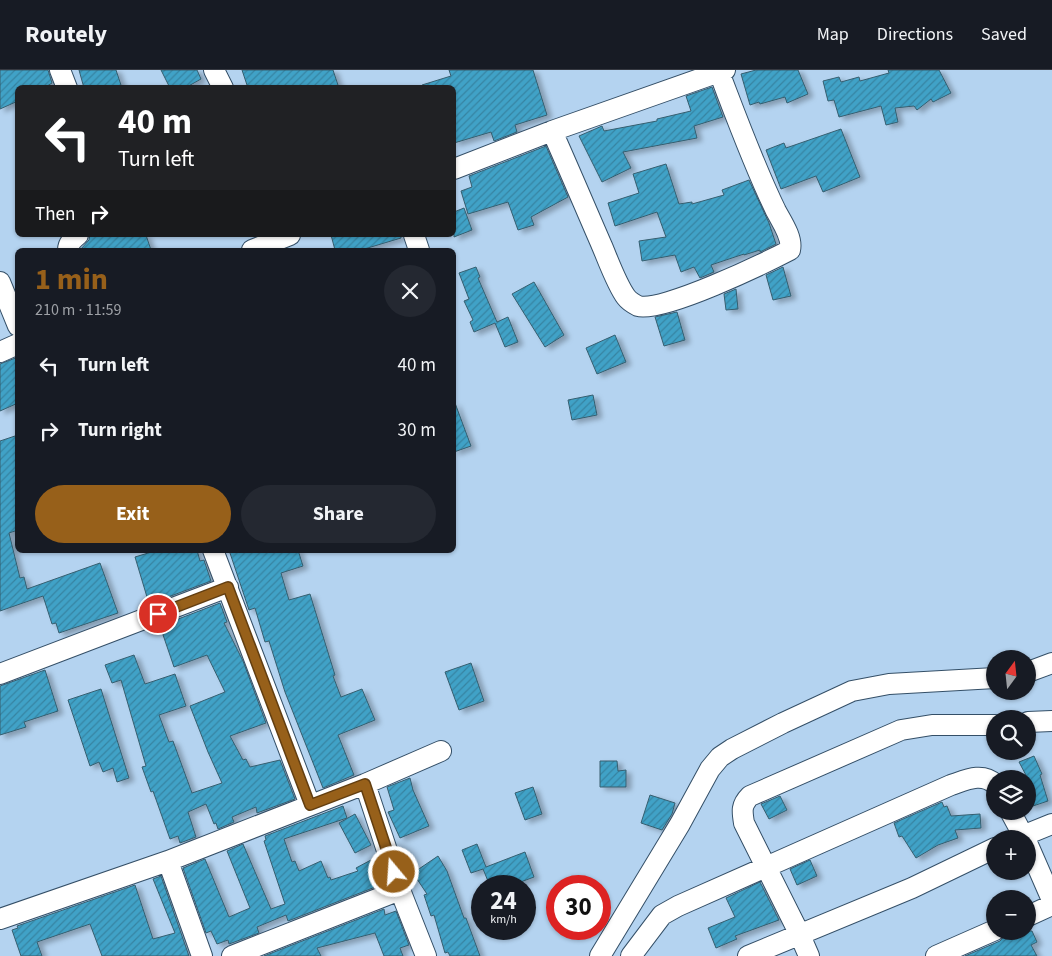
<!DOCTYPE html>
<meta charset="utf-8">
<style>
:root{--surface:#171b24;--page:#242831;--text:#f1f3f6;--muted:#9ea1a6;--line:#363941;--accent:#97601a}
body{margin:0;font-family:"Source Sans 3",sans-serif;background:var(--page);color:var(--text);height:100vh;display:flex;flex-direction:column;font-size:19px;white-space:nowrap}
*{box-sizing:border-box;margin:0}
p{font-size:16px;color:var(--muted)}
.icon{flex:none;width:28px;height:28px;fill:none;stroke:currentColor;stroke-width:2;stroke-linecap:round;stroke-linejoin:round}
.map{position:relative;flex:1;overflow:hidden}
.details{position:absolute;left:15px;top:178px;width:441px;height:305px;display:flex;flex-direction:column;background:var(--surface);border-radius:8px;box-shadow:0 1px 4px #0004}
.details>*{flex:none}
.banner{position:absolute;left:15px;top:15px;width:441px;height:152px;border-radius:8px;box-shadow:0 1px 4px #0004;background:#202124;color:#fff;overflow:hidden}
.needle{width:32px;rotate:15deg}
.controls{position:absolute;left:986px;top:580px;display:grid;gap:10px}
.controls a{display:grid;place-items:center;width:50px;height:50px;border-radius:50%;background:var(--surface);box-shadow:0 1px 4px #0004;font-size:25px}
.speed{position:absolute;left:471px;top:805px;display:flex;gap:10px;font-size:25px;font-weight:700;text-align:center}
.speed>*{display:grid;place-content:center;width:65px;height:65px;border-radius:50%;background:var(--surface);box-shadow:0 1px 4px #0004;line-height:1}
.speed small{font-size:12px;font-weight:400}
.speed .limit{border:8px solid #d22;background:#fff;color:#111}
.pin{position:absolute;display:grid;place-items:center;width:42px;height:42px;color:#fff;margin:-21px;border:2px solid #fff;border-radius:50%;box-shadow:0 1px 5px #0007}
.me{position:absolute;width:55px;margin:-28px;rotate:342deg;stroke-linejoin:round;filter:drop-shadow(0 0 4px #0008)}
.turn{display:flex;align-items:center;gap:18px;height:105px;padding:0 20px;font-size:22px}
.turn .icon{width:65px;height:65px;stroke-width:2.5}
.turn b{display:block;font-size:35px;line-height:42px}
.then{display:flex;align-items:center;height:48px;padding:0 20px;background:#0003;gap:10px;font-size:19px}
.round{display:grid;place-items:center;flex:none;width:52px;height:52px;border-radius:26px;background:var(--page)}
.headline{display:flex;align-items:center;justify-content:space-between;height:85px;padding:0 20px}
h1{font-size:30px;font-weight:700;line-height:38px;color:var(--accent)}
.action{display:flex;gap:10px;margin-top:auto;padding:10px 20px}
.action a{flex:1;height:58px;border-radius:30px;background:var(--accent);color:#fff;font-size:20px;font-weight:700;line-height:58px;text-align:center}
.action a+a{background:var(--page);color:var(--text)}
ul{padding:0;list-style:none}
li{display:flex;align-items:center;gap:15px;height:65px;padding:0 20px}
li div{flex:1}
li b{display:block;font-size:19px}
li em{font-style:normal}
header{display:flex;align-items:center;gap:30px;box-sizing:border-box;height:70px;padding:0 25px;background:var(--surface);border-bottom:1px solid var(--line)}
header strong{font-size:24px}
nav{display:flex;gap:28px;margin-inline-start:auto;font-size:18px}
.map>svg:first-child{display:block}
.building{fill:url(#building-hatch);stroke:#365e6f;filter:url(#shadow)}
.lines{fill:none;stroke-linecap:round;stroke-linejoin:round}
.minor-casing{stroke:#344f67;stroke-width:22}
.minor{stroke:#fff;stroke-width:20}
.route-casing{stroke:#623e11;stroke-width:12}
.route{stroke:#97601a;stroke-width:9}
</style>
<header>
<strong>Routely</strong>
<nav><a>Map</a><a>Directions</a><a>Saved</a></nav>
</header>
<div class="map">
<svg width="1052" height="886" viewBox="0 0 1052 886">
<defs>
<pattern id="building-hatch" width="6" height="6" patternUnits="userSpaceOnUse" patternTransform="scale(1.25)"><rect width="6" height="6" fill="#41a2c7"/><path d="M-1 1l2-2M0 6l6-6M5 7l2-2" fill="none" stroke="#3684a2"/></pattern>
<filter id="shadow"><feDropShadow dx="5" dy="3" stdDeviation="2.5" flood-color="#0004"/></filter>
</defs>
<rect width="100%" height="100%" fill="#b4d3f0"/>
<path class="building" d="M0,0H48L52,13L44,18H18V31L0,39Z
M79,0H116L122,18H84Z
M161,0H197L201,9L185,18H170Z
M242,0H333L339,18H248Z
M449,0H533L547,45L515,55L517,62L494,71L491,62L454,73V18H422V15L451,6Z
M756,0H798L808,24L787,33L785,27L760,34L759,32L750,35L741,4Z
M888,0H939L951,23L933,32L931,29L917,40L914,36L895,38L898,52L886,55L881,36L839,47L834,30L828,31L823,11L839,7L841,12L859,7L860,11L889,3Z
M712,17L723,47L694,56L697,68L623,82L631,98L602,112L579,66L602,56L604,61L657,51V49L691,41L686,26Z
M841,59L860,107L823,122L816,106L781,119L766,80L784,73L786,78Z
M546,76L568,127L531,147L534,155L518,160L508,132L468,144L461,121L472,117L469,106Z
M666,94L679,134L692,132V134L724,125L722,120L749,110L769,153L776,174L760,182V180L744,185V184L711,195L714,202L700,208L694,197L681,202L675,185L642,191L639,171L666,167L657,142L615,156L608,133L639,123L633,104Z
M464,138L472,160L454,167V142Z
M90,165H146L151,180H80L89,170Z
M331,165H401V168L361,180H335Z
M476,197L480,207L478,208L497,252L508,247L518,272L505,277L495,253L474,262L470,252L473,250L464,231L469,229L459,203Z
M783,197L791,226L773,230L766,205Z
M534,212L564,265L545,277L512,224Z
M736,219L738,239L726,240L724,224Z
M677,242L685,270L664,276L655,247Z
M615,265L626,292L597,304L586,278Z
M18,287V333L0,341V294Z
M593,325L597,345L572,350L568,330Z
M454,333H455L471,376L454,382Z
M18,365V460L9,463L20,508L24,507L27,519L100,493L118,543L59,563L56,553L52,554L43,526L0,541V371Z
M158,480H197L200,491L204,490L211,511L152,533L150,527H147L135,487Z
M229,480H298L303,496L281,503L289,530L310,524L335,605L333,606L341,627L362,619L375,650L338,665L354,705L323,718L285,622L269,571L265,572L255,538L249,540Z
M220,533L227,552L224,553L243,591L266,653L230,666L243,690L246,689L250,697L280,690L295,729L257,743L256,737L232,747L234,752L218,759L216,753L214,754L206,734L188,742L196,767L180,773L178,766L170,769L153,721L151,722L142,697L146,696L121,610L112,613L105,595L134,585L145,614L175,604L186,636L159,645L169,672L173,671L192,723L222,713L208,682L190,636L225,622L207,585L174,597L160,556Z
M471,593L484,631L459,640L445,602Z
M45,600L58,641L24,652L26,657L0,665V616Z
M101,619L129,708L117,712L113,698L103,702L99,692L90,696L68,630Z
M1034,686L1042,704L1040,705L1048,731L1030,737L1028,728V709L1019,692Z
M600,691H617L618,701L626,700V717H600Z
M410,708L413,720L429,756L400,768L388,742L394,740L387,717Z
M533,717L542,744L525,750L515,723Z
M650,725L675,733L672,744L662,760L641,753Z
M780,726L787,740L769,749L761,734Z
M942,732L944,737L947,736L951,746L980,744L981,758L955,760L958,768L938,775L916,788L902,766L899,767L894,753Z
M343,736L347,748L284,769L292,792L295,791L299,801L321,791L328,808L330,807L331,810L358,801L356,798L371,790L383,814L288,851L286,845L257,857L259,863L229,874L228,870L217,874L211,861L206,863L183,798L205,789L229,847L250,838L227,781L243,774L271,839L285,834L264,771L266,770L265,766Z
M355,744L371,775L355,783L339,753Z
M477,774L486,797L525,782L534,807L510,816H490L483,799L471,803L462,780Z
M438,786L447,801L464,848H466L480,886H450L448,882L445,883L434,845L431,846L424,825L427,824L413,803Z
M810,790L817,806L797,815L790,799Z
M161,806L189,886H102L90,854L37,872L42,886H21L12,860L18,858L17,856L135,815L153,869L175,863L153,809Z
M760,812L779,850L735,866L737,869L716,878L708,858L735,847L726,828Z
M384,839L385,845L396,841L409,875L400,878L403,886H384L375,863L317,878L321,886H264Z
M1013,861H1032L1037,872L1031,875L1037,886H965L1000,871L1005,865Z"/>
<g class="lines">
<defs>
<path id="minor" d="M60,0L67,18
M214,0L223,18
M552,61C569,99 585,137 602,176C608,190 617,215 626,227C629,231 634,234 638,236C662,243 765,193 790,180C793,168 782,152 776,141C754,96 737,49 719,2
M454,99L552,61L725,0
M414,165L419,180
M68,180C68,173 73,169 78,165
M252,180L290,165
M0,212L18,256
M0,282L18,274
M213,480L310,735
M1028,602L1052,593
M0,604L228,517
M1028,652L1052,651
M365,714L400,820L426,886
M1010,741L1025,769
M1015,769L1052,754
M1028,775L1052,830
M168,791L202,886
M1028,846L1052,835
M0,849L168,791L365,714L441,681
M232,886L400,820
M600,886L680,754L710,699L720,687L732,679L783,653L852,621L889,614L995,608
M631,886L662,845L678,836L951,715C966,710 982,702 995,714
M748,886L912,818L995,778
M809,886L799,863L744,753C742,741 741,735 750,726L901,660L932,655H995
M936,886L995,860"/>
</defs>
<use href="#minor" class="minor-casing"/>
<use href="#minor" class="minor"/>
</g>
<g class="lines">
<defs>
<path id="route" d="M158,544L228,517L310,735L365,714L394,802"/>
</defs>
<use href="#route" class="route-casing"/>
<use href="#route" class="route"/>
</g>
</svg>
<div class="controls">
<a><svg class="needle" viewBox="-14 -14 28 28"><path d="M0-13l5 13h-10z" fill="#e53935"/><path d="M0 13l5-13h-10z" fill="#9ea1a6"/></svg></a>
<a><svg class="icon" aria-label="search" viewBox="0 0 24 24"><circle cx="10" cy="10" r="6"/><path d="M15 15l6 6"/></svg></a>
<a><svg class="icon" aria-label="layers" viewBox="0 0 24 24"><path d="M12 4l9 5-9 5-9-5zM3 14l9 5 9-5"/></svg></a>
<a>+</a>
<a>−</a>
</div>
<div class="speed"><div>24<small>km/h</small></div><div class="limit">30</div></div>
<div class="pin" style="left:158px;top:544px;background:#d93025"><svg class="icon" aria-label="arrive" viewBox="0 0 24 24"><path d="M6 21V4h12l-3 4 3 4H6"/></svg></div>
<svg class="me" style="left:394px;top:802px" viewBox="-20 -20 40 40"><circle r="17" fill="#97601a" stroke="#fff" stroke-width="3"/><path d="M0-11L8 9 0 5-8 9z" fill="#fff"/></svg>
<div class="banner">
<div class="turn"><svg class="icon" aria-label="left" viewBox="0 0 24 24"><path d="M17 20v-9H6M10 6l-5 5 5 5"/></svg><div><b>40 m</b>Turn left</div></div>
<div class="then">Then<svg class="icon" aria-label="right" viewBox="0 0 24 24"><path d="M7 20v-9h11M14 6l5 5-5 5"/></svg></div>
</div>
<section class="details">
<div class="headline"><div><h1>1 min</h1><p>210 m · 11:59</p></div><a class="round"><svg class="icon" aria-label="close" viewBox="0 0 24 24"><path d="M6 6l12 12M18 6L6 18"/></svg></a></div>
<ul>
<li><svg class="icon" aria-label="left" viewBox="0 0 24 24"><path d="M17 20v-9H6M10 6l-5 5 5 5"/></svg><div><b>Turn left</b></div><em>40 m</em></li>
<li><svg class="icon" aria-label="right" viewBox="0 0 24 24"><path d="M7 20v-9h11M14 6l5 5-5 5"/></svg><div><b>Turn right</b></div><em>30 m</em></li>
</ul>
<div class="action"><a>Exit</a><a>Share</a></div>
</section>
</div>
